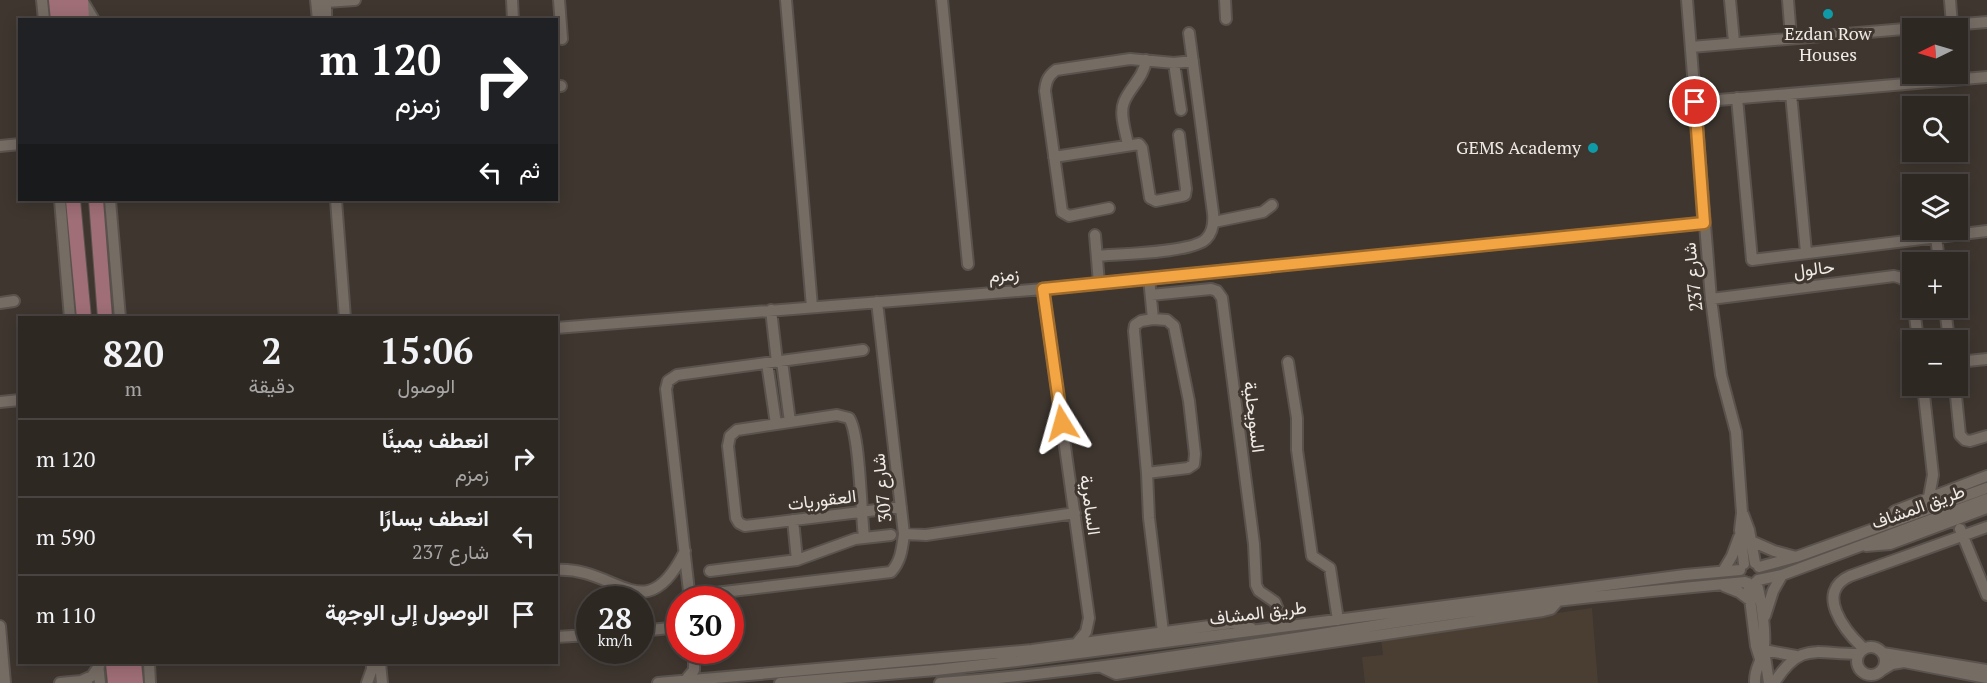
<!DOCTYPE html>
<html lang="ar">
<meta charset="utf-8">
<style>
:root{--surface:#2e2823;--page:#36302b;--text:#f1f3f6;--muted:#a7a6a6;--line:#494441}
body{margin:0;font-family:"PT Serif",Vazirmatn,serif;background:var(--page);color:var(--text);direction:rtl;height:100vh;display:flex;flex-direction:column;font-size:22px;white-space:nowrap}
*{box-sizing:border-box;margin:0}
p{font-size:20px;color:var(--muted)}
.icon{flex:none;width:33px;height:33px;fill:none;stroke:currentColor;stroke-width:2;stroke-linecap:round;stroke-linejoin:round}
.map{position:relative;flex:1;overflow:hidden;direction:ltr}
.drawer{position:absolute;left:18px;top:316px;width:540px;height:348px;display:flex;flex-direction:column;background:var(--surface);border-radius:0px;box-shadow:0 3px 15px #0003,0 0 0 2px var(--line);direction:rtl}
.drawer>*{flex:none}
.guide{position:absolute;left:18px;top:18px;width:540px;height:183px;border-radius:0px;box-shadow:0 3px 15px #0003,0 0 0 2px var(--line);direction:rtl;background:#202124;color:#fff;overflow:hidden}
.needle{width:39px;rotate:265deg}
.buttons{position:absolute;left:1902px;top:18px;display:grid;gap:12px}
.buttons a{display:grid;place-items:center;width:66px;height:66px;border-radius:0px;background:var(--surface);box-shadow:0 3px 15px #0003,0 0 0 2px var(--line);font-size:30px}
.speed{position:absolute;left:576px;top:586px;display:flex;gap:12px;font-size:30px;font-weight:700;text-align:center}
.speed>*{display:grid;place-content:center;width:78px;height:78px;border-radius:50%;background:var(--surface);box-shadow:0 3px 15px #0003,0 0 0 2px var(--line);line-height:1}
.speed small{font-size:15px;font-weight:400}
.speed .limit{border:9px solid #d22;background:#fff;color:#111}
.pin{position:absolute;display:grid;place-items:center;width:51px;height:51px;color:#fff;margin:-26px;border:3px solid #fff;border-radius:50%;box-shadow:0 2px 6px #0007}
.me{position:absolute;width:66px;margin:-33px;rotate:352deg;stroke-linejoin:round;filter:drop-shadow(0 0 4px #0008)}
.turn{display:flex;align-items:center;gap:21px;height:126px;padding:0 18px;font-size:27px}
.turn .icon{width:78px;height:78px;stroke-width:2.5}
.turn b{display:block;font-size:42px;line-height:51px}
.then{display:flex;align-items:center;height:57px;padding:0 18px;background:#0003;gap:12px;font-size:22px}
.eta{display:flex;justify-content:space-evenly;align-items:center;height:102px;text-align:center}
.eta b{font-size:36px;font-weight:700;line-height:42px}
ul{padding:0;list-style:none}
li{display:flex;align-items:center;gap:18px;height:78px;padding:0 18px;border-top:2px solid var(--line)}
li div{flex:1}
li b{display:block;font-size:22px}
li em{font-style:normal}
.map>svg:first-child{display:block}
.built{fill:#4a3e33}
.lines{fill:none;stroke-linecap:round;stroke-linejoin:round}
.minor-casing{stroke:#5a524d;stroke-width:14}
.major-casing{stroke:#5a524d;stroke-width:16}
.minor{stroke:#756c64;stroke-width:10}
.major{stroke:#9f6e76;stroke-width:14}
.route-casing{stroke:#9e6b2c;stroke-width:15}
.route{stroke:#f3a443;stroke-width:10}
.culture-dot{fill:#0f9aa8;stroke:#3e362f;stroke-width:2}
.labels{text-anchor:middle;stroke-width:6;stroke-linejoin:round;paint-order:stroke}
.poi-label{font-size:18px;fill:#f0eae6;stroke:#3e362f}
.street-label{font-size:18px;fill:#f0eae6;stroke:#3e362f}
</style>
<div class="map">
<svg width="1987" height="683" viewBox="0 0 1987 683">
<rect width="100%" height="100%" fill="#3e362f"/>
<path class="built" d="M1592,608L1598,683H1365L1362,657L1383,655L1381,638Z"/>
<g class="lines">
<defs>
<path id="minor" d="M42,0L44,20
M82,0L94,20
M316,0L318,20
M326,0V20
M512,0L513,20
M559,0L562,39
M786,0L812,307
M942,0L968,264
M1225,0L1226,19
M1687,0L1711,299L1721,375L1736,432L1742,513L1740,530L1744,564
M1730,0L1734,42
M1788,0L1791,38
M1950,0L1952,25
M326,2L355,0
M1691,47L1987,22
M1174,63L1181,110
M556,86H561
M1791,94L1806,252
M1737,98L1752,260L1987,231
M1695,102L1987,77
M1128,145C1126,133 1119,114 1124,102C1130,87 1144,77 1146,60
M0,146L20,144
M1054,157L1139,144L1142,148L1150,198L1156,201L1182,196L1185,195L1186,189L1179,135
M60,200L70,318
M110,200L120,318
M336,200L345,318
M1109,208L1069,216L1062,212L1045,91C1046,81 1048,76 1056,70L1130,59L1174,63L1193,61
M1214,222L1263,212L1272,205
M1095,235L1099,283
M1936,236L1939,262
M1097,256C1119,254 1192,253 1206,239C1213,232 1214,223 1213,213L1189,33
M1149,278L1153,319L1167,320L1174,326L1189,401L1195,454L1194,464L1188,468L1147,473L1149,518L1163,632
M1043,289L1089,618L1086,632L1077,643
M1151,295L1211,289L1217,291L1222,298L1254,544L1256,585L1259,591L1275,602L1284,625
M1711,299L1894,276C1904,278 1911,283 1912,293
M877,302L904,534L926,535L1075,513
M0,303L14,301
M1914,308L1918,340
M1945,308L1949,340
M771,310L777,362
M556,328L1043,289L1704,223
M782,361L790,422
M1288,362L1297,418V450L1312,556L1330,568L1338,620
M1958,362L1987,359
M767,363L776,424
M1923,386L1933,475L1929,497
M1955,386L1960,435L1965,440L1970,441L1987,436
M0,402L20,400
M1147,473L1134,331L1135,325L1141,321L1153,319
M1743,514L1749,530L1755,563
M793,520L797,560
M1880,526L1895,511L1987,476
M1960,529L1987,595
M864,537C861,514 860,433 849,418L837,415L737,430L730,436L728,446L736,518L739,523L745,526L901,507
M1751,541L1774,551L1796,557
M1866,546L1890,544L1987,508
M1759,567L1796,557L1987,488
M556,570C617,566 645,632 685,551
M710,571L797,560L855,539L891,535
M1723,571L1732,556L1739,537
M1758,580L1782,575L1987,499
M1748,583L1756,646L1760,659
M1724,586L1739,592L1751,601
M690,596L891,572C901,561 902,549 904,534
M690,600L666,389L668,381L677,375L863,350
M1765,616L1773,591L1782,575
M0,626L5,683
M640,631L680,627
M556,637L590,635
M1857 661a14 14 0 1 1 28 0a14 14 0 1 1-28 0Z
M1863,648C1845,631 1814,592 1850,576L1987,527
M1883,653L1987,670
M98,663L100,683
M149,663L150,683
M380,663L382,683
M1101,667L1116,674L1543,611L1551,609L1558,601
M1882,670L1892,664L1904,662L1987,678
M81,681L92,676L99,666
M685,681L694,670V651
M60,683L81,681L87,683
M367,683L372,669V663
M658,683L1032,650L1232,623L1251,628
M780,683L936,670L1017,661L1685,575L1740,570
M940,683C1103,671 1264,642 1425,618C1532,602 1639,592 1745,582
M1755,683C1754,670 1760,664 1763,652C1767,639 1761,595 1756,582
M1769,683L1764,650L1796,656
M1774,683C1801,641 1814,654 1858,654"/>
<path id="major" d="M56,0L58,20
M70,0L71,20
M81,0L82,20
M73,200L84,318
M96,200L105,318
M113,663L115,683
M123,663L125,683
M134,663L136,683"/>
</defs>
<use href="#minor" class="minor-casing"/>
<use href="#major" class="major-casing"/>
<use href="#minor" class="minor"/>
<use href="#major" class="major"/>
</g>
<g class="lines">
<defs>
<path id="route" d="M1062,423L1043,289L1704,223L1695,102"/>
</defs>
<use href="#route" class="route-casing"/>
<use href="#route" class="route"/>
</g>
<g class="culture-dot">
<circle cx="1828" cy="14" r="6"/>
<circle cx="1593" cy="148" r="6"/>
</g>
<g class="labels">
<g class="poi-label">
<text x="1828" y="40">Ezdan Row<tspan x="1828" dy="21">Houses</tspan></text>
<text x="1581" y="154" text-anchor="end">GEMS Academy</text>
</g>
<g class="street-label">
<text transform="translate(1814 269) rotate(-7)" y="6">حالول</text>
<text transform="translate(1004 275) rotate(-4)" y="6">زمزم</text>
<text transform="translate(1693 277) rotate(-96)" y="6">شارع 237</text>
<text transform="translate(1254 417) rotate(83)" y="6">السويحلية</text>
<text transform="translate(882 488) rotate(-96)" y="6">شارع 307</text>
<text transform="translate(822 500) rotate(-7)" y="6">العقوريات</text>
<text transform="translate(1090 505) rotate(82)" y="6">السامرية</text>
<text transform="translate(1918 507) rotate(-20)" y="6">طريق المشاف</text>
<text transform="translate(1258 613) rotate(-7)" y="6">طريق المشاف</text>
</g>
</g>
</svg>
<div class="buttons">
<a><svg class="needle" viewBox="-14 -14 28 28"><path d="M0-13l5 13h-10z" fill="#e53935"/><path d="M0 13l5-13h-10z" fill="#a7a6a6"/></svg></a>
<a><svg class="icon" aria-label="search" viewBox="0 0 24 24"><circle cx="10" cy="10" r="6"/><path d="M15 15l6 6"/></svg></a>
<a><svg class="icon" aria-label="layers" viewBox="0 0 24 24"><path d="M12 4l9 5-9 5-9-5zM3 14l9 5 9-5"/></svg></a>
<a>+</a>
<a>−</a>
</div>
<div class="speed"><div>28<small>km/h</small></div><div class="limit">30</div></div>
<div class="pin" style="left:1695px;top:102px;background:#d93025"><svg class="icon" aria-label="arrive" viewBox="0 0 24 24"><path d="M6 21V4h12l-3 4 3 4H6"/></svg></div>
<svg class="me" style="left:1062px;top:423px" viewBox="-20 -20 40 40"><path d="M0-17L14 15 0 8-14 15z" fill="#f3a443" stroke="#fff" stroke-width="4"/></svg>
<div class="guide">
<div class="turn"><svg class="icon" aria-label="right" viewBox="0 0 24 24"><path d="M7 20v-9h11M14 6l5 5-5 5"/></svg><div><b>120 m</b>زمزم</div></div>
<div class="then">ثم<svg class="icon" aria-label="left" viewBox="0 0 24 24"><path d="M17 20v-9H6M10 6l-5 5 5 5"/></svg></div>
</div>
<section class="drawer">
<div class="eta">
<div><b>15:06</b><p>الوصول</p></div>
<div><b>2</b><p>دقيقة</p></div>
<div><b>820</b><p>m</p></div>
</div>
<ul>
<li><svg class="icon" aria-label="right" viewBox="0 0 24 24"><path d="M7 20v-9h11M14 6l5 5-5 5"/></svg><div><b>انعطف يمينًا</b><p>زمزم</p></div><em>120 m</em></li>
<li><svg class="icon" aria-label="left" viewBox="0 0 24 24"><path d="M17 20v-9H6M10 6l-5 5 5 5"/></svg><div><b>انعطف يسارًا</b><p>شارع 237</p></div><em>590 m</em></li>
<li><svg class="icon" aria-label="arrive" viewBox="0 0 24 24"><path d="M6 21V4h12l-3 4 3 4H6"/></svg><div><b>الوصول إلى الوجهة</b></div><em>110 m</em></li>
</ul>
</section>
</div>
